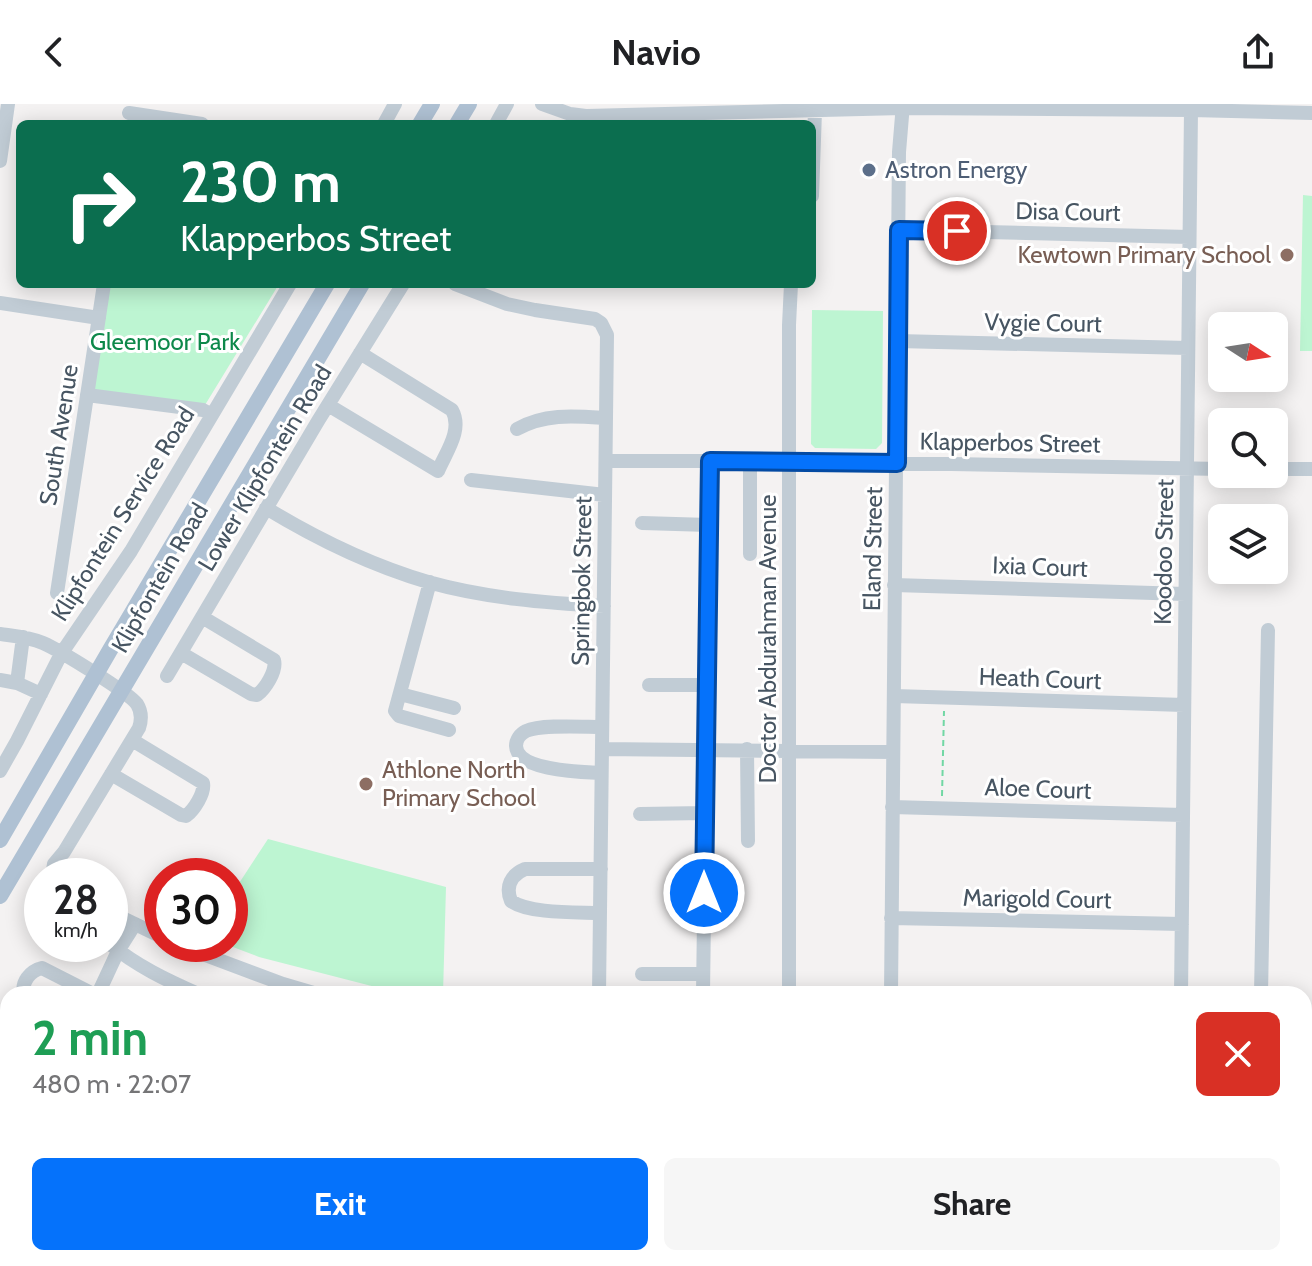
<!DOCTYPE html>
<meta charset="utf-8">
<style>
:root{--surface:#fff;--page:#f6f6f6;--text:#202124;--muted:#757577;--accent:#0572fb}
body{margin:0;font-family:Cabin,sans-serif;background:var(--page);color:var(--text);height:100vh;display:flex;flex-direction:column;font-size:30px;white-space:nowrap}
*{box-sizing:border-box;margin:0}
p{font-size:26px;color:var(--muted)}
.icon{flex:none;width:44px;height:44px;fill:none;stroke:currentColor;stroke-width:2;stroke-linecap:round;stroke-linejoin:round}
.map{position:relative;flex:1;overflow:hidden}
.drawer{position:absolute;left:0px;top:882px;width:1312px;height:280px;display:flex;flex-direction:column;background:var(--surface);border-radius:24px 24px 0 0;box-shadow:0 4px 20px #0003}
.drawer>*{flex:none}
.top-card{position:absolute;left:16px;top:16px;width:800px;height:168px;border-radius:12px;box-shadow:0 4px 20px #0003;background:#0b6e4f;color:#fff;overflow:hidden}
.needle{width:52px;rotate:102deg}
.buttons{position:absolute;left:1208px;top:208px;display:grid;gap:16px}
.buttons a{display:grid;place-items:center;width:80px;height:80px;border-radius:12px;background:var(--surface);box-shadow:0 4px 20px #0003;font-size:40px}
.speed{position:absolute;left:24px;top:754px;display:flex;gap:16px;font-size:40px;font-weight:700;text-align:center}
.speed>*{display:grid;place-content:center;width:104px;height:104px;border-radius:50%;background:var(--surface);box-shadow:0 4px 20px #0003;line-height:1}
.speed small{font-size:20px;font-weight:400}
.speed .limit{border:12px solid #d22;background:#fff;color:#111}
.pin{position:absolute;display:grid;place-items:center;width:68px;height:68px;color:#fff;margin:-34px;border:4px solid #fff;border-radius:50%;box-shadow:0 2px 8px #0007}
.me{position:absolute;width:88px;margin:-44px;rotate:0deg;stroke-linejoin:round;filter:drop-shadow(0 0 6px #0008)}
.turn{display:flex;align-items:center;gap:28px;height:168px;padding:0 32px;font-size:36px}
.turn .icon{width:104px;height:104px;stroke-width:2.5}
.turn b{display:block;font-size:56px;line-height:68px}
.round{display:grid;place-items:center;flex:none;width:84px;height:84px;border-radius:12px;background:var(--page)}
.summary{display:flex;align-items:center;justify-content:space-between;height:136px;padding:0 32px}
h1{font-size:48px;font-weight:700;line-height:60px;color:#1e9e55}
.action{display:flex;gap:16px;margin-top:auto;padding:16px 32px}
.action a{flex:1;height:92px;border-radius:12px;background:var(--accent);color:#fff;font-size:32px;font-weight:700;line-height:92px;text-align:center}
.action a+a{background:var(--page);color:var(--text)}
header{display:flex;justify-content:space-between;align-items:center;height:104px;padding:0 32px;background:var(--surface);font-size:36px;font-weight:700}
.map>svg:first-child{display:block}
.green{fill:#bdf5d2}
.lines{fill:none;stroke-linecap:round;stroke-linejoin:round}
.path{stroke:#71d7a4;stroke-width:2;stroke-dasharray:6 4;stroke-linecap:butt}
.minor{stroke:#c1ccd5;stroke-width:14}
.major{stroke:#afc1d3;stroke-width:16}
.route-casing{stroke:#034aa3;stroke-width:20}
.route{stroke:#0572fb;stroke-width:14}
.service-dot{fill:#5c6f8a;stroke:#fff;stroke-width:3}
.education-dot{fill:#8d6e63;stroke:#fff;stroke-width:3}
.labels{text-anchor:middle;stroke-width:6;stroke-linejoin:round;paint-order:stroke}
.service-label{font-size:24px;fill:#4e5e75;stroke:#fff;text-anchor:start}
.street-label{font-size:24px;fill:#475562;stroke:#fff}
.education-label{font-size:24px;fill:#785e54;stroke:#fff;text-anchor:end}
.park-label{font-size:24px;fill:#0d884a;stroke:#fff}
</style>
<header><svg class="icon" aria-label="back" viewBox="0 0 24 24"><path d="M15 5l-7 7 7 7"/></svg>Navio<svg class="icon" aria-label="share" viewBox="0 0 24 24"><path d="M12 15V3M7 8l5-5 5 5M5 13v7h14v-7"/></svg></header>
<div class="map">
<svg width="1312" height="1162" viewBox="0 0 1312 1162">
<rect width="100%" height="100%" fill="#f4f2f2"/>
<path class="green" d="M1303,91L1312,92V247H1300Z
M110,180H279L205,301L92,287Z
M812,206L883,207L882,339L876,345L815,344L811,340Z
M268,735L446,783L443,890H405L391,887L259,853L225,840H230V793Z
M58,1154H450L449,1162H85Z"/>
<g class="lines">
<path class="path" d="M942,692L944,607"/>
<path class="minor" d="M542,0L570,10L586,12L902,4L1191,6L1312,9
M129,9L202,20
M384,20L395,0
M496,20L507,0
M0,57L8,0
M812,92L815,7
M899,126L1189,133
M455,180L507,200L535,206L595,215L601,219L607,231L599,890
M0,199L99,214
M898,237L1188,244
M87,291L203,306L212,311
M328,301L438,367C446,348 463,326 452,306L360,249
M517,325C545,309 575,312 606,314
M606,357H791L1222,365
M1274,365H1311
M471,376L605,391
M266,404C317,435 370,461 428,478C485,494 545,499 604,502
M642,419L709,421
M750,450V357
M430,478L395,607L399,612L449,626
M894,481L1185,490
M57,489L104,180
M0,530C14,532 29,533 43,539C59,546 128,588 137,600C142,608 142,615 139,624L64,748L54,760L52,772
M181,549L251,590L257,591C265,585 277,567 274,556L202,513
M167,572L318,317L403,180
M0,576L17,579L41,590
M17,579L23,533
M649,581H706
M400,590L454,604
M894,592L1184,601
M602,645L893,648
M747,645L748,737
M0,667L17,637L61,550L131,447L290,180
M601,669C583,668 517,667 516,642C516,636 520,630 526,627C541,620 584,623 602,623
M111,670L181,711L186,712C194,706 205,689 203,679L132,636
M892,703L1183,711
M640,710L705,709
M110,808L162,833
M600,809C577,808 529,810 511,797C505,782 511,771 525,765H601
M891,814L1182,820
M110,840C137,862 166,876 198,890
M176,840L283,880L317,890
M642,870H703
M24,890C21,878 30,867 42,864L93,890
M98,890L118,847L135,820
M703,890L710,357
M789,890V221L791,180
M891,890L899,48L903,0
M1181,890L1191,6
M1261,890L1268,526
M0,926L8,923
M0,997L8,982
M1061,1154L1062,1162
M700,1156H773
M453,1162L454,1154
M503,1162L504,1154
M535,1162V1154
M566,1162V1154
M597,1162V1154
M888,1162V1154
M1004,1162L1005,1154
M1179,1162V1154"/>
<path class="major" d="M420,20L432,0
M457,20L469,0
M0,736L110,546L327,180
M0,792L362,180"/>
</g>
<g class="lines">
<defs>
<path id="route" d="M704,789L710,357L897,359L899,126L957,127"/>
</defs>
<use href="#route" class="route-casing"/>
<use href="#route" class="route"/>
</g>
<circle class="service-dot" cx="869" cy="66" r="8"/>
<g class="education-dot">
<circle cx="1287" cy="151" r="8"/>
<circle cx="366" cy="680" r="8"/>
</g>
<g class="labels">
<g class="service-label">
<text x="885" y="74">Astron Energy</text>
</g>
<g class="street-label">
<text transform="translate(1068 108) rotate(1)" y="8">Disa Court</text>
<text transform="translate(1043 219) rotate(1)" y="8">Vygie Court</text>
<text transform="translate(59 331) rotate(-81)" y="8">South Avenue</text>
<text transform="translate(1010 339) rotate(1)" y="8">Klapperbos Street</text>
<text transform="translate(265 364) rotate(-59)" y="8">Lower Klipfontein Road</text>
<text transform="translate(123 410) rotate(-58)" y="8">Klipfontein Service Road</text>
<text transform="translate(873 445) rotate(-89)" y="8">Eland Street</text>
<text transform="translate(1164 448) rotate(-89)" y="8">Koodoo Street</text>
<text transform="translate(1040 463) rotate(2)" y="8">Ixia Court</text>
<text transform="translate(160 474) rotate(-60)" y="8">Klipfontein Road</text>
<text transform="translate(582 477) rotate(-89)" y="8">Springbok Street</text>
<text transform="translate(768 535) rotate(-90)" y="8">Doctor Abdurahman Avenue</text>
<text transform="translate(1040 575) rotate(2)" y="8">Heath Court</text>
<text transform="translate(1038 685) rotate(2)" y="8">Aloe Court</text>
<text transform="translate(1037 795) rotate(1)" y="8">Marigold Court</text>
</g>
<g class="education-label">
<text x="1271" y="159">Kewtown Primary School</text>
<text x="382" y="674" text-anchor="start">Athlone North<tspan x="382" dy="28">Primary School</tspan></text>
</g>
<g class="park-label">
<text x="165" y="246">Gleemoor Park</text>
</g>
</g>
</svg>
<div class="buttons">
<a><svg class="needle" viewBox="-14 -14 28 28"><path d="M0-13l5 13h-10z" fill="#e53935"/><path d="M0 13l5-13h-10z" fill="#757577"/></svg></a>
<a><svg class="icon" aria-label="search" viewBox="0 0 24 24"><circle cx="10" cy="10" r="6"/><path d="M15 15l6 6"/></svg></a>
<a><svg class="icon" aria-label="layers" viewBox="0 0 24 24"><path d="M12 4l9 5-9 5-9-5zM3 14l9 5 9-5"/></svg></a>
</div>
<div class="speed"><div>28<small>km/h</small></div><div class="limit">30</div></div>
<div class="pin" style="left:957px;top:127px;background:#d93025"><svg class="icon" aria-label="arrive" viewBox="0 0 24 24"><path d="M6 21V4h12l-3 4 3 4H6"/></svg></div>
<svg class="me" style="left:704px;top:789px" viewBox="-20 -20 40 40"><circle r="17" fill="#0572fb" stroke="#fff" stroke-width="3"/><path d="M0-11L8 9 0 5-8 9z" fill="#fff"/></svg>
<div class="top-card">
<div class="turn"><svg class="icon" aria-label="right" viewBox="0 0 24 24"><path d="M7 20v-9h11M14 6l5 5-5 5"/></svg><div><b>230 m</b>Klapperbos Street</div></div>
</div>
<section class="drawer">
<div class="summary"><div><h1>2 min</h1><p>480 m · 22:07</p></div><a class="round" style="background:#d93025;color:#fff"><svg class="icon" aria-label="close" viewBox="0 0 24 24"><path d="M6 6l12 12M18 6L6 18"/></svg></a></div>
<div class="action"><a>Exit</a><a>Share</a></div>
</section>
</div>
